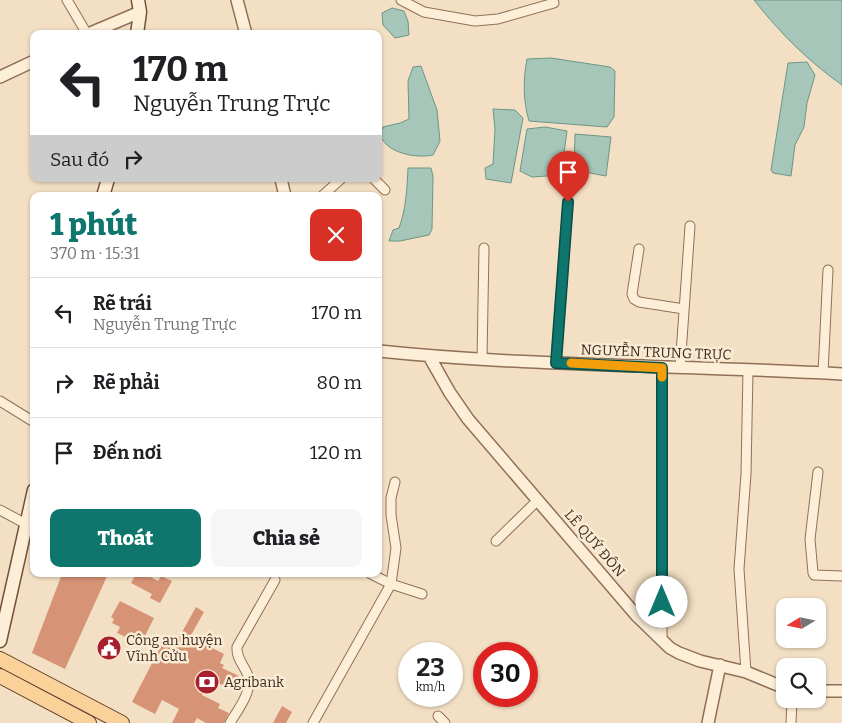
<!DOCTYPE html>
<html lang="vi">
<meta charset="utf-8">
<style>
:root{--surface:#fff;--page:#f6f6f6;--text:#202124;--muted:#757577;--line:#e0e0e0;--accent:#0f766e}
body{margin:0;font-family:Bitter,serif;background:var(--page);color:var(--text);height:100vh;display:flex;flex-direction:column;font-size:19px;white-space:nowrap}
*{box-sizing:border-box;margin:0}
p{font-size:16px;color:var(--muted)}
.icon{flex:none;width:28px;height:28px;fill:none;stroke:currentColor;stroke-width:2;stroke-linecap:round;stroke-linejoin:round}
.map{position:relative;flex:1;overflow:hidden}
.drawer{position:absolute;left:30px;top:192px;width:352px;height:385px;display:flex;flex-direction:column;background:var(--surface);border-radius:10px;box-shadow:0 1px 4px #0004}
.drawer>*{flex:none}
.guide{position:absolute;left:30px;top:30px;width:352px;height:152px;border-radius:10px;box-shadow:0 1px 4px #0004;background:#fff;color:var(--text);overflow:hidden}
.needle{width:32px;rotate:260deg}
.controls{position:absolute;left:776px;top:598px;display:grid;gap:10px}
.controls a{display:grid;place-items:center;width:50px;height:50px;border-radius:10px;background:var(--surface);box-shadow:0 1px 4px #0004;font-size:25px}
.speed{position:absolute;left:398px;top:642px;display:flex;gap:10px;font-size:25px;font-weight:700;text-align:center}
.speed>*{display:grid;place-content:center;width:65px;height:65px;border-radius:50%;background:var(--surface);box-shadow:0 1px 4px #0004;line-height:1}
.speed small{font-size:12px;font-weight:400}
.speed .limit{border:8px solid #d22;background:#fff;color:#111}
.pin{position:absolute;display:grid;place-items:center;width:42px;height:42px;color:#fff;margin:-51px -21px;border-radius:50% 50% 50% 0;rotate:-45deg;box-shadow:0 0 5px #0007}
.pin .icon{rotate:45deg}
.me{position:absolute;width:55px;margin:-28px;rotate:0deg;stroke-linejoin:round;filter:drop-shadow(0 0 4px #0008)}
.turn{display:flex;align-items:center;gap:18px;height:105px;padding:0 20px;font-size:22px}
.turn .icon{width:65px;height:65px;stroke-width:2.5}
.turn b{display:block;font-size:35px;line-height:42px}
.then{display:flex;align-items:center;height:48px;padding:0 20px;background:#0003;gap:10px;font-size:19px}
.round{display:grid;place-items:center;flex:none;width:52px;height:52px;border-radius:10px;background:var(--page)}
.head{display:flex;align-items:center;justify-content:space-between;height:85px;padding:0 20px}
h1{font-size:30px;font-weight:800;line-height:38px;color:var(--accent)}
.cta{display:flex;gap:10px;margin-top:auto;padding:10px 20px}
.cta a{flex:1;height:58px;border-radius:10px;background:var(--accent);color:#fff;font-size:20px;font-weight:800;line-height:58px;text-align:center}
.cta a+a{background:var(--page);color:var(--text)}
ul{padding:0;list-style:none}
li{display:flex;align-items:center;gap:15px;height:70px;padding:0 20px;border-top:1px solid var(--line)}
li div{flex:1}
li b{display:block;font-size:19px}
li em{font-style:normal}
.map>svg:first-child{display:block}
.water{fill:#a6c6b9;stroke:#6b9687}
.building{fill:#d69375}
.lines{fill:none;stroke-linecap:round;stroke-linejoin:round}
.minor-casing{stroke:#917057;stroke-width:11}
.tertiary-casing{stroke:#917057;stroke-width:14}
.secondary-casing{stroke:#72513b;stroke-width:15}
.primary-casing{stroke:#5e3e2c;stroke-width:16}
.minor{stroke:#fdeed8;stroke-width:9}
.tertiary{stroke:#fdeed8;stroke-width:11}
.secondary{stroke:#fdeed8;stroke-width:12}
.primary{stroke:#fad198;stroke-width:14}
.route-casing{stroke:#0a4d48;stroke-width:12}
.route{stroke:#0f766e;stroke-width:9}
.slow{stroke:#f59e0b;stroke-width:9}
.labels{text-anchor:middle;stroke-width:5;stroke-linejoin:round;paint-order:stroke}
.street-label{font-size:14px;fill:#3f2a1d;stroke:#faebd4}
.poi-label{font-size:14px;fill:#3f2a1d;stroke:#faebd4;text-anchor:start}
</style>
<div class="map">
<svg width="842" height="723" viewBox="0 0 842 723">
<rect width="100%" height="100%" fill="#f3e0c4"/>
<path class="water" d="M754,0H842V85C808,61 780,33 754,0Z
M392,8L404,11L408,21L409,35L395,38L383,25L382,13Z
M551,58L610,67L615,71L614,117L607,127L529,121C523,101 523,79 527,59Z
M807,62L815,75L807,103L804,127L795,145L791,176L773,173L771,170L788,63Z
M421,66L437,110L440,141L433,155C420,158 398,155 387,145C384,142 381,138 379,135L383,127L400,123L409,119L408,81L413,67Z
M493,109L515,110L523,118L511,183L486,179L485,168L493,164L495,129Z
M545,127L567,131L561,175L532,177L520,171L527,129Z
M575,134L611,137L606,176L574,170Z
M408,168H431L433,176L432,229L429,235L400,241H389L393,230L399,228C406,209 407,189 408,168Z"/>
<path class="building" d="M62,574H108L65,669L32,653Z
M136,574H145L158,581L161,576L172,581L160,603L150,598L152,594L131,583Z
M120,601L154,618L145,636L140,633L138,636L131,632L128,638L117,633L120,627L112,623L114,619L111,617Z
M196,607L204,612L190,637L224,654L220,663L224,665L222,668L239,676L232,690L210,679L202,695L220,704L218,708L229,713L224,723H206L197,718L194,723H172L179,709L162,700L155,714L132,702L166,636L177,641Z
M282,706L292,712L286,723H273Z"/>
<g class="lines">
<defs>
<path id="minor" d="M67,0L87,34
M401,0L424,12L475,21L498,19L554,3
M374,179L385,190
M322,196L341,179
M639,249L632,294L634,299L639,302L684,309
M482,359L484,248
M556,363L568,202
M662,368V641
M680,368L690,226
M823,373L828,270
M0,401L34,422
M818,472L810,539L813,573L814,575L842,576
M0,510L26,524
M496,541L538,500
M371,574L391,584L422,594
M746,672L739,569L746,474L748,370
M438,716L445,723
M230,723C237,711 253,691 248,676C245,666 236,659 237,647L275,580
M313,723L391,584L396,548L391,515V498L395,482
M791,723L792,699"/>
<path id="tertiary" d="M237,0L246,34
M88,34L140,12
M0,77L34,61
M281,179L285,196
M379,351C533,367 688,365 842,374
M429,356L450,393L468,419L636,615L670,648L679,653L700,661L746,672L785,688
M818,691H842
M708,723L720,665"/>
<path id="secondary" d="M137,34L140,12L138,0
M103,196L108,179
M0,641L34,490"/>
<path id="primary" d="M0,659L122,723
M0,676L89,723"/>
</defs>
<use href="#minor" class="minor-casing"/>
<use href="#tertiary" class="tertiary-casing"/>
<use href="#secondary" class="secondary-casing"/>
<use href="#primary" class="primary-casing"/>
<use href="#minor" class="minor"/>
<use href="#tertiary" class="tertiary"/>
<use href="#secondary" class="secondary"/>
<use href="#primary" class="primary"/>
</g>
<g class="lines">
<defs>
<path id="route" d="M568,202L556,363L662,368V602"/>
</defs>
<use href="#route" class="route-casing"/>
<use href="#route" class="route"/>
<path class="slow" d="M571,363L662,368V377"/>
</g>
<defs>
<symbol id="civic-disc" viewBox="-11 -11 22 22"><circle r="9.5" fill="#a7202f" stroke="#faebd4"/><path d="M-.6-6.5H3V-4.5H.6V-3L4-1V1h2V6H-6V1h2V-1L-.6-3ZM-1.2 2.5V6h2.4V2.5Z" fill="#fff"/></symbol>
<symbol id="bank-disc" viewBox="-11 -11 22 22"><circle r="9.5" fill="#a7202f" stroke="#faebd4"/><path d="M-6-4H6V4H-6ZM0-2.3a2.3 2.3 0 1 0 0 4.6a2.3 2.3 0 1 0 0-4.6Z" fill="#fff"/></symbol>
</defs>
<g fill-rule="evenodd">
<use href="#civic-disc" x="95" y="634" width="28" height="28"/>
<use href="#bank-disc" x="193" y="668" width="28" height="28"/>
</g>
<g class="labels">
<g class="street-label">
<text transform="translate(656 352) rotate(2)" y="5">NGUYỄN TRUNG TRỰC</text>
<text transform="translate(595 543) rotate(49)" y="5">LÊ QUÝ ĐÔN</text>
</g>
<g class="poi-label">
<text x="126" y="645">Công an huyện<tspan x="126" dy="16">Vĩnh Cửu</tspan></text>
<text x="224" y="687">Agribank</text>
</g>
</g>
</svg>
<div class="controls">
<a><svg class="needle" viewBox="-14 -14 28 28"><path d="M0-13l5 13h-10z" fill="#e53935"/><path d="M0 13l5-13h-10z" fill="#757577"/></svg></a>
<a><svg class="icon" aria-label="search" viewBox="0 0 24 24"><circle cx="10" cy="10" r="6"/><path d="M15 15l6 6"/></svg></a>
</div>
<div class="speed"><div>23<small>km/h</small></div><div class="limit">30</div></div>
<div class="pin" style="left:568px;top:202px;background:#d93025"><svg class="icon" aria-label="arrive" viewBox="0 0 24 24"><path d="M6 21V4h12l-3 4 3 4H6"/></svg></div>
<svg class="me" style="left:662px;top:602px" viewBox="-20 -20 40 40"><circle r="19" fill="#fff"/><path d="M0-13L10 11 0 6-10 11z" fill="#0f766e"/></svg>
<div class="guide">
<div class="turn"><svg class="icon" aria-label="left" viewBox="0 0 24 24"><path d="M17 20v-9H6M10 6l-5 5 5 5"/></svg><div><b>170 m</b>Nguyễn Trung Trực</div></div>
<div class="then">Sau đó<svg class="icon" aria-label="right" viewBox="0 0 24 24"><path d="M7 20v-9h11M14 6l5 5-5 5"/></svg></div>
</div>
<section class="drawer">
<div class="head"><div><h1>1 phút</h1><p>370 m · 15:31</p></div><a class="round" style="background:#d93025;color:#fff"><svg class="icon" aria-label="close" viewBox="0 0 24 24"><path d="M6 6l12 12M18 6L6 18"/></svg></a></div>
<ul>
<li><svg class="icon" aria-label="left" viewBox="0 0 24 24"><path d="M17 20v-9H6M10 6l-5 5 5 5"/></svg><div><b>Rẽ trái</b><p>Nguyễn Trung Trực</p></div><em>170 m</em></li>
<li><svg class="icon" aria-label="right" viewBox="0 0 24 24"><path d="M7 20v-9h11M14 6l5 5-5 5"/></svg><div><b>Rẽ phải</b></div><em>80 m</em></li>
<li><svg class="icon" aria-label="arrive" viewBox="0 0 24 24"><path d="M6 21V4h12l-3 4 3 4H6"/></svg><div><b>Đến nơi</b></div><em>120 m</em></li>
</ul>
<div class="cta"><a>Thoát</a><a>Chia sẻ</a></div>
</section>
</div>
